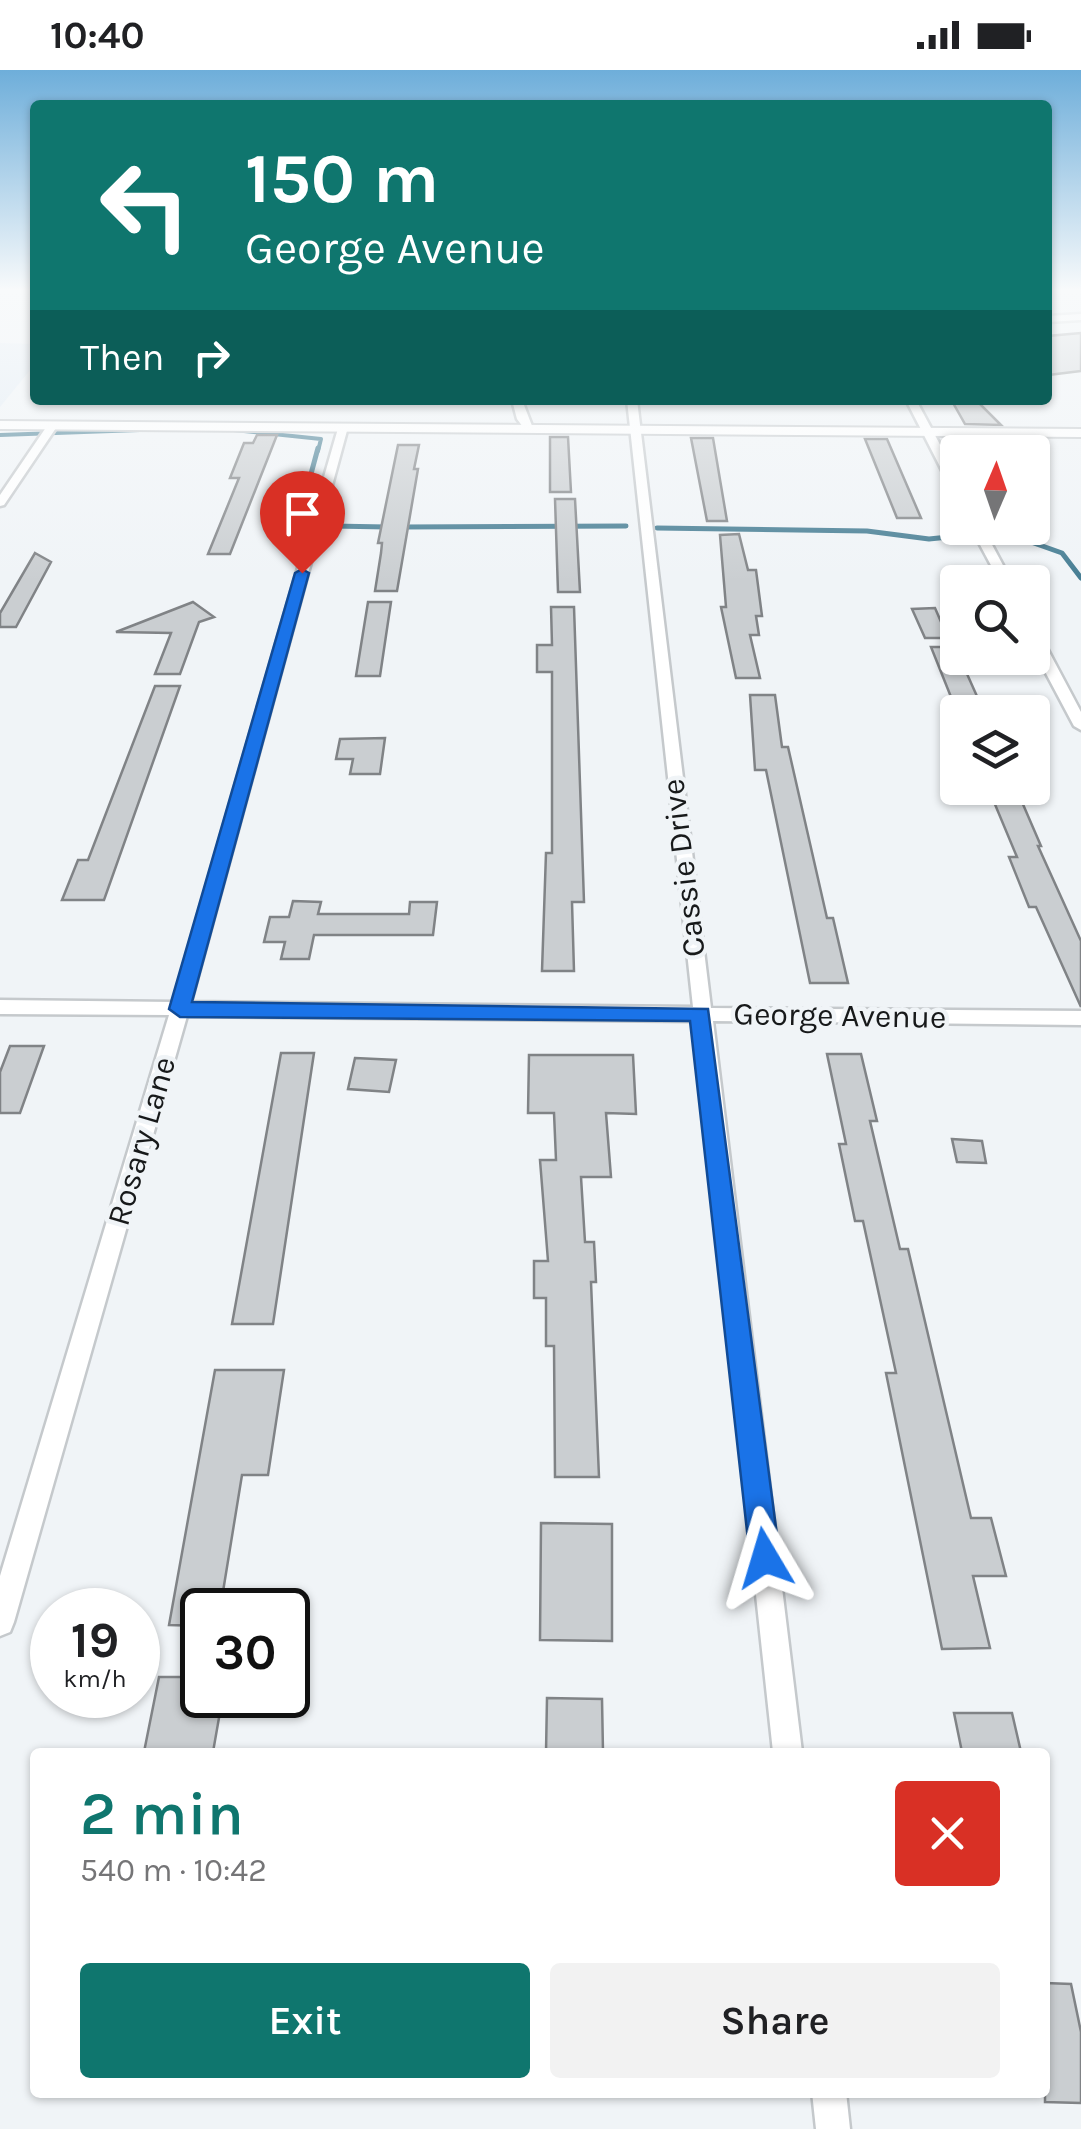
<!DOCTYPE html>
<meta charset="utf-8">
<style>
:root{--surface:#fff;--page:#f2f2f2;--text:#202124;--muted:#757577;--accent:#0f766e}
body{margin:0;font-family:Karla,sans-serif;background:var(--page);color:var(--text);height:100vh;display:flex;flex-direction:column;font-size:38px;white-space:nowrap}
*{box-sizing:border-box;margin:0}
p{font-size:32px;color:var(--muted)}
.icon{flex:none;width:55px;height:55px;fill:none;stroke:currentColor;stroke-width:2;stroke-linecap:round;stroke-linejoin:round}
.map{position:relative;flex:1;overflow:hidden}
.panel{position:absolute;left:30px;top:1678px;width:1020px;height:350px;display:flex;flex-direction:column;background:var(--surface);border-radius:10px;box-shadow:0 2px 8px #0004}
.panel>*{flex:none}
.top-card{position:absolute;left:30px;top:30px;width:1022px;height:305px;border-radius:10px;box-shadow:0 2px 8px #0004;background:#0f766e;color:#fff;overflow:hidden}
.needle{width:65px;rotate:2deg}
.fabs{position:absolute;left:940px;top:365px;display:grid;gap:20px}
.fabs a{display:grid;place-items:center;width:110px;height:110px;border-radius:10px;background:var(--surface);box-shadow:0 2px 8px #0004;font-size:50px}
.speed{position:absolute;left:30px;top:1518px;display:flex;gap:20px;font-size:50px;font-weight:700;text-align:center}
.speed>*{display:grid;place-content:center;width:130px;height:130px;border-radius:50%;background:var(--surface);box-shadow:0 2px 8px #0004;line-height:1}
.speed small{font-size:25px;font-weight:400}
.speed .limit{border:5px solid #111;border-radius:15px;background:#fff;color:#111}
.pin{position:absolute;display:grid;place-items:center;width:85px;height:85px;color:#fff;margin:-102px -42px;border-radius:50% 50% 50% 0;rotate:-45deg;box-shadow:0 0 10px #0007}
.pin .icon{rotate:45deg}
.me{position:absolute;width:110px;margin:-55px;rotate:353deg;stroke-linejoin:round;filter:drop-shadow(0 0 8px #0008)}
.turn{display:flex;align-items:center;gap:35px;height:210px;padding:0 50px;font-size:45px}
.turn .icon{width:130px;height:130px;stroke-width:2.5}
.turn b{display:block;font-size:70px;line-height:85px}
.then{display:flex;align-items:center;height:95px;padding:0 50px;background:#0003;gap:20px;font-size:38px}
.round{display:grid;place-items:center;flex:none;width:105px;height:105px;border-radius:10px;background:var(--page)}
.head{display:flex;align-items:center;justify-content:space-between;height:170px;padding:0 50px}
h1{font-size:60px;font-weight:600;line-height:75px;color:var(--accent)}
.cta{display:flex;gap:20px;margin-top:auto;padding:20px 50px}
.cta a{flex:1;height:115px;border-radius:10px;background:var(--accent);color:#fff;font-size:40px;font-weight:600;line-height:115px;text-align:center}
.cta a+a{background:var(--page);color:var(--text)}
.status{display:flex;justify-content:space-between;align-items:center;height:70px;padding:0 50px;background:var(--surface);direction:ltr}
.status svg{height:28px;fill:currentColor}
.map>svg:first-child{display:block}
.built{fill:#e1ebf4}
.lines{fill:none;stroke-linecap:round;stroke-linejoin:round}
.stream-far1{stroke:#447c92;stroke-width:4}
.stream{stroke:#447c92;stroke-width:5}
.building{fill:#caced1;stroke:#808386;stroke-width:2.5}
.street-casing{stroke:#c5c9cc;stroke-width:5}
.secondary-casing{stroke:#c5c9cc;stroke-width:4}
.street{fill:#fff;fill-rule:evenodd}
.secondary{fill:#fff;fill-rule:evenodd}
.route{fill:#1a73e8;stroke:#114b97;stroke-width:2.5}
.labels{text-anchor:middle;stroke-width:9;stroke-linejoin:round;paint-order:stroke}
.street-label{font-size:32px;fill:#17191a;stroke:#f0f4f7}
</style>
<div class="status"><b>10:40</b><svg viewBox="0 0 49 12"><path d="M0 12V9h3v3zM5 12V6h3v6zM10 12V3h3v9zM15 12V0h3v12zM26 1h20v11H26zM47 4h2v5h-2z"/></svg></div>
<div class="map">
<svg width="1081" height="2059" viewBox="0 0 1081 2059">
<rect width="100%" height="100%" fill="#f0f4f7"/>
<path class="built" d="M0,273L35,274V294L0,337Z"/>
<g class="lines">
<path class="stream-far1" d="M234,360L321,369L318,381
M0,365L140,360"/>
<path class="stream" d="M299,448L318,378
M332,456L387,457
M401,457L626,456
M657,458L867,461L929,469L968,465
M993,463L1003,462L1062,483L1081,508"/>
</g>
<path class="building" d="M1081,263V301L1048,305V266Z
M952,331L978,332L1001,355L965,354Z
M257,365H277L230,484H208L239,408H230L244,373H253Z
M550,367H568L571,422H550Z
M691,368H713L727,451H707Z
M865,369H887L921,448H897Z
M398,375H419L414,399H418L397,521H375L381,483L382,473H378Z
M555,429H575L580,522H558Z
M739,464L748,500H756L762,546H756L759,565H750L760,608H736L721,537H726L720,465Z
M35,483L51,492L16,557H0V543Z
M193,532L214,547L199,552L180,604H155L171,563L116,562Z
M368,532H391L380,606H356Z
M551,537H574L584,832H572L574,901H542L546,783H552V602H537V575H552Z
M935,538L948,568H925L912,539Z
M931,577H955L984,642H957Z
M155,616H180L104,830H62L78,790H88Z
M750,625H775L782,677H788L827,848H833L848,913H810L766,700H755Z
M385,668L380,704H350L353,689H336L340,669Z
M994,732H1022L1041,776H1038L1081,871V937L1036,837H1029L1009,787H1017Z
M293,831L321,832L318,844H409L410,832H437L433,865H314L309,889H281L285,872H264L270,847H289Z
M10,976H44L20,1043H0V1002Z
M281,983H314L273,1254H232Z
M827,984H861L877,1051H870L900,1179H908L971,1448H991L1006,1506H973L990,1578L942,1579L886,1303H896L863,1151H855L839,1074H846Z
M529,985H633L636,1044L606,1043L611,1107H581L585,1172H594L596,1212H591L599,1407H555L554,1276H546V1228H534V1191H548L540,1090H556L554,1043H528Z
M355,988L396,990L389,1022L348,1019Z
M952,1069L982,1071L986,1093L957,1092Z
M215,1300H284L268,1405H242L220,1540H202V1556L169,1555Z
M541,1453L612,1454V1571L540,1570Z
M159,1607H202V1625H223L213,1682H144Z
M547,1628L602,1629L603,1682H546Z
M954,1643H1012L1021,1682H962Z
M1045,1913L1071,1914L1081,1962V2033L1045,2032Z"/>
<g class="lines">
<defs>
<path id="street" d="M1081,244V250L1048,252V246Z
M512,330H522L534,361H526L517,349Z
M627,330H637L711,938L1081,941V955L713,951L802,1682H773L694,951L187,946L14,1552L10,1562L0,1566V1506L169,945L0,944V930L173,932L339,355L348,357L191,932L693,937Z
M906,330H916L958,408V423L952,420Z
M49,353L58,355L4,435L0,436V425Z
M971,458H983L1012,512H1000Z
M1032,559L1039,563L1081,642V660L1074,656L1032,577Z
M812,2022H846L850,2059H816Z"/>
<path id="secondary" d="M0,351L1081,359V367L0,359Z"/>
</defs>
<use href="#street" class="street-casing"/>
<use href="#secondary" class="secondary-casing"/>
<use href="#street" class="street"/>
<use href="#secondary" class="secondary"/>
</g>
<linearGradient id="sky" x2="0" y2="1"><stop stop-color="#6eaeda"/><stop offset="0.43" stop-color="#f8fafb"/><stop offset="1" stop-color="#f8fafb" stop-opacity="0"/></linearGradient>
<rect width="1081" height="511" fill="url(#sky)"/>
<path class="route" d="M302,499L309,503L192,932L708,939L780,1488L775,1499L765,1503L754,1499L750,1488L690,951L180,947L169,939L295,503Z"/>
<g class="labels">
<g class="street-label">
<text transform="translate(683 798) rotate(-97)" y="11">Cassie Drive</text>
<text transform="translate(840 945) rotate(1)" y="11">George Avenue</text>
<text transform="translate(141 1071) rotate(-74)" y="11">Rosary Lane</text>
</g>
</g>
</svg>
<div class="fabs">
<a><svg class="needle" viewBox="-14 -14 28 28"><path d="M0-13l5 13h-10z" fill="#e53935"/><path d="M0 13l5-13h-10z" fill="#757577"/></svg></a>
<a><svg class="icon" aria-label="search" viewBox="0 0 24 24"><circle cx="10" cy="10" r="6"/><path d="M15 15l6 6"/></svg></a>
<a><svg class="icon" aria-label="layers" viewBox="0 0 24 24"><path d="M12 4l9 5-9 5-9-5zM3 14l9 5 9-5"/></svg></a>
</div>
<div class="speed"><div>19<small>km/h</small></div><div class="limit">30</div></div>
<div class="pin" style="left:302px;top:503px;background:#d93025"><svg class="icon" aria-label="arrive" viewBox="0 0 24 24"><path d="M6 21V4h12l-3 4 3 4H6"/></svg></div>
<svg class="me" style="left:765px;top:1488px" viewBox="-20 -20 40 40"><path d="M0-17L14 15 0 8-14 15z" fill="#1a73e8" stroke="#fff" stroke-width="4"/></svg>
<div class="top-card">
<div class="turn"><svg class="icon" aria-label="left" viewBox="0 0 24 24"><path d="M17 20v-9H6M10 6l-5 5 5 5"/></svg><div><b>150 m</b>George Avenue</div></div>
<div class="then">Then<svg class="icon" aria-label="right" viewBox="0 0 24 24"><path d="M7 20v-9h11M14 6l5 5-5 5"/></svg></div>
</div>
<section class="panel">
<div class="head"><div><h1>2 min</h1><p>540 m · 10:42</p></div><a class="round" style="background:#d93025;color:#fff"><svg class="icon" aria-label="close" viewBox="0 0 24 24"><path d="M6 6l12 12M18 6L6 18"/></svg></a></div>
<div class="cta"><a>Exit</a><a>Share</a></div>
</section>
</div>
